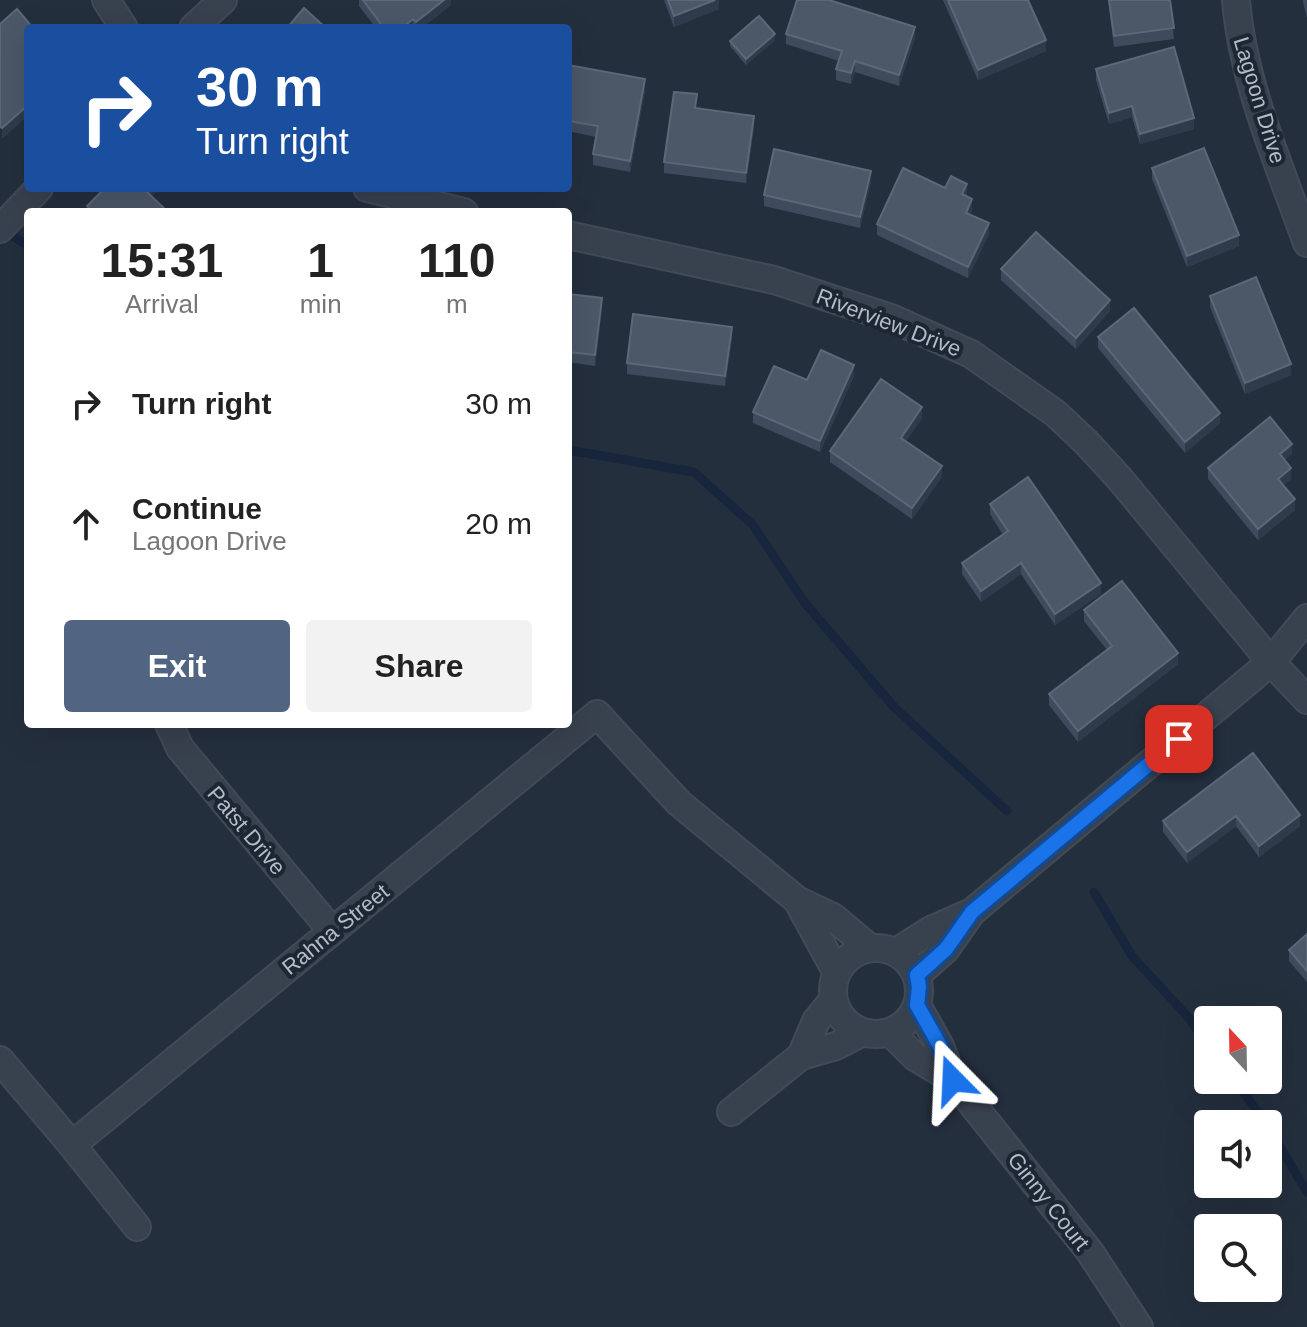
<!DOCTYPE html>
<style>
:root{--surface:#fff;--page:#f2f2f2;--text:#222;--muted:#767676;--accent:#516482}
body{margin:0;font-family:Helvetica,sans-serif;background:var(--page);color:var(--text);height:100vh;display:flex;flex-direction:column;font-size:30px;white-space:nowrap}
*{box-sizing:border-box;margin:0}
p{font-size:26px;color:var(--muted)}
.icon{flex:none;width:44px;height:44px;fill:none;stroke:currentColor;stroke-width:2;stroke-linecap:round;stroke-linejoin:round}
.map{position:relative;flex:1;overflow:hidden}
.side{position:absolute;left:24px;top:208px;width:548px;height:520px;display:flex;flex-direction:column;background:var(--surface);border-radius:8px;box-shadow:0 8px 32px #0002}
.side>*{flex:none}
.banner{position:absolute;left:24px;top:24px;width:548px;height:168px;border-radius:8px;box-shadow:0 8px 32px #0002;background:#1a4fa0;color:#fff;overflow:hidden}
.needle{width:52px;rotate:338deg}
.tools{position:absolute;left:1194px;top:1006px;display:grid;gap:16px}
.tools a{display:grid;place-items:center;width:88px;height:88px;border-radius:8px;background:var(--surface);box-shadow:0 8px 32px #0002;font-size:40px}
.pin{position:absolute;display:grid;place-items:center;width:68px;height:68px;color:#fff;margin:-34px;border-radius:16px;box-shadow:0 4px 12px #0006}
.me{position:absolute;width:88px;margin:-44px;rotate:339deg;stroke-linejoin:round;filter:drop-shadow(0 0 6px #0008)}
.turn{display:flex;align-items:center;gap:28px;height:168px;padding:0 40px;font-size:36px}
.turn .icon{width:104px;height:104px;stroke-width:2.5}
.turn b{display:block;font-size:56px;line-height:68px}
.eta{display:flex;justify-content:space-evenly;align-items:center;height:136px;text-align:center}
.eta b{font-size:48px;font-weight:700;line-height:56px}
.cta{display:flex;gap:16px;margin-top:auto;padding:16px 40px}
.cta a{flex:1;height:92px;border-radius:8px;background:var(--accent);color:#fff;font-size:32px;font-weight:700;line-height:92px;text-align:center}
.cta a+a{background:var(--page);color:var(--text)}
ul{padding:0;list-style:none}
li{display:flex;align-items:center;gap:24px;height:120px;padding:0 40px}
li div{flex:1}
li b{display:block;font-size:30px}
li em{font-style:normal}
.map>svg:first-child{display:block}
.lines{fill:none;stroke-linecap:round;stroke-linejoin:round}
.stream{stroke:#17263c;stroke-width:9}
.minor-casing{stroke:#414a57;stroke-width:30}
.minor{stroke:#38414e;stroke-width:26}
.wall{fill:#3f4b5c}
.shaded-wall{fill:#2f3b4b}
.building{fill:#4b5868;stroke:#5c6777;stroke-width:2}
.route-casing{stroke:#114b97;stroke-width:20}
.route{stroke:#1a73e8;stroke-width:14}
.labels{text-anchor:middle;stroke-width:8;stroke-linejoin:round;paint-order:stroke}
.street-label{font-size:22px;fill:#b4bcc9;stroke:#1d2633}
</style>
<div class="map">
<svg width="1307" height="1327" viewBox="0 0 1307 1327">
<rect width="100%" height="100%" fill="#242f3e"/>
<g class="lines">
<path class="stream" d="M3,231L28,245
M568,450L694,472L753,525L805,603L894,707L1007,811
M1094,892L1132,956L1189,1018L1208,1044
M1235,1080L1266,1124
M1268,1127L1307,1192"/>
<defs>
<path id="minor" d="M106,0L124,28
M1236,0C1243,84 1279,164 1307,243
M193,28L223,0
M367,188L464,212
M0,229L39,188
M568,235L774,280L891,318L971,354L1055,413L1085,441L1120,479L1271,662L1307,700
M169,724L180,748L332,931
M972,912L1271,662L1307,618
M833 991a43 43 0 1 1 86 0a43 43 0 1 1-86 0Z
M896,952L931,930L972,912L946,949L917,975
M837,973L797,900L833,917L870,948
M833,1000L816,1021L801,1056L836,1046L863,1032
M890,1032L915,1057L953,1080L940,1046L917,1005
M0,1060L72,1145L137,1227
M953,1080L1090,1252L1139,1327
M731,1112L801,1056
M72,1145L597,714L679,803L797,900"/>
</defs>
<use href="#minor" class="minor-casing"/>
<use href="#minor" class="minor"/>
</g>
<path class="wall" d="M359,0H451V5L422,28H376L359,6Z
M664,0H719V9L674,27Z
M943,0H1028L1046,51L978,80Z
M1108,0H1170L1174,39L1114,47Z
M1303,0H1307V18L1303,2Z
M786,34L915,38L899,86L855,72L851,84L836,80V69L839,61L786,44Z
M775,40L746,65L730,46V41Z
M568,65L645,90L630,172L593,165V154L596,137L568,131Z
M1096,69L1194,129L1140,144L1132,117L1109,124L1096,80Z
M697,109L754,127L746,183L664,173V162Z
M1152,168L1239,246L1187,267L1152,179Z
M871,181L860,228L764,206V195Z
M945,188L967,195L966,196L972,210L970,214L989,234L968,278L877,235V224Z
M1001,269L1110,311L1076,349L1001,280Z
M568,294L602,309L595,366L568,362Z
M1210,296L1291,375L1245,394L1210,307Z
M1098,337L1220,423L1185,453L1098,348Z
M732,338L725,386L627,374V363Z
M854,376L820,452L753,423V412L807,380Z
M922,418L906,441L942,477L912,519L830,462V451Z
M1292,454L1285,460L1291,479L1283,485L1295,510L1258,540L1208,479V468Z
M990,504L1101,594L1055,625L1021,574L981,602L962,574V563L1003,535L990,514Z
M1084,610L1178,664L1078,742L1049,705V694L1107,650L1084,621Z
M1253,753L1300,826L1259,857L1236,826L1187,863L1163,832V821Z
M1307,934V982L1289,961V950Z"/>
<path class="shaded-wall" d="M444,0H451V5L422,28H416V22Z
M715,0H719V9L674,27V16Z
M413,19V28H402Z
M915,27V38L899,86V75Z
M775,34V40L746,65V59Z
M1046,40V51L978,80V70Z
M855,61V72L851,84V73Z
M645,79V90L630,172V161Z
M28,105V116L2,139V128Z
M1132,106V117L1109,124V113Z
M754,116V127L746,183V173Z
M1194,118V129L1140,144V134Z
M871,171V181L860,228V217Z
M967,184V195L962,205V194Z
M150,188H160L146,202V191Z
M972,199V210L966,223V213Z
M989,223V234L968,278V267Z
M1239,235V246L1187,267V256Z
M602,298V309L595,366V355Z
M1110,300V311L1076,349V338Z
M732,327V338L725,386V376Z
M1291,364V375L1245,394V383Z
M854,365V376L820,452V441Z
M922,407V418L901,448V438Z
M1220,413V423L1185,453V442Z
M1292,444V454L1280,465V454Z
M942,466V477L912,519V508Z
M1291,468V479L1278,489V479Z
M1295,499V510L1258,540V529Z
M1021,563V574L981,602V591Z
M1101,583V594L1055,625V614Z
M1178,653V664L1078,742V731Z
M1300,815V826L1259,857V846Z
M1236,816V826L1187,863V852Z"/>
<path class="building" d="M363,0H444L416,22L413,19L402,28H384Z
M668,0H715L674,16Z
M797,0H829L915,27L899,75L855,61L851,73L836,69L842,51L786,34Z
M948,0H1028L1046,40L978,70Z
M1109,0H1170L1174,28L1114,36Z
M304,8L326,28H287Z
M17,9L33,28H28V105L2,128L0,127V24Z
M759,16L775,34L746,59L730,41Z
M1174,47L1194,118L1140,134L1132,106L1109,113L1096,69Z
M568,65L645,79L630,161L593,154L598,126L568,121Z
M674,92L697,94L695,108L754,116L746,173L664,162Z
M1204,148L1239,235L1187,256L1152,168Z
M774,149L871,171L860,217L764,195Z
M903,168L945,188L951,176L967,184L962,194L972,199L966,213L989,223L968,267L877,224Z
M105,188H150L146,191L168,212H93L87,206Z
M1036,232L1110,300L1076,338L1001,269Z
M1256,277L1291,364L1245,383L1210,296Z
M568,294L602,298L595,355L568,352Z
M1134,308L1220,413L1185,442L1098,337Z
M633,314L732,327L725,376L627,363Z
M821,350L854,365L820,441L753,412L774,366L807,380Z
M881,379L922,407L901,438L942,466L912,508L830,451Z
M1270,417L1292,444L1280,454L1291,468L1278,479L1295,499L1258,529L1208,468Z
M1028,477L1101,583L1055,614L1021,563L981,591L962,563L1008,531L990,504Z
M1122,581L1178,653L1078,731L1049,694L1112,646L1084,610Z
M1253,753L1300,815L1259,846L1236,816L1187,852L1163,821Z
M1307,934V971L1289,950Z"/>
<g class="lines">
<defs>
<path id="route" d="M953,1080L940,1046L917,1005L919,987L917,975L946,949L972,912L1179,739"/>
</defs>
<use href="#route" class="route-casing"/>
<use href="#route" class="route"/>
</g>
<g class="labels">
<g class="street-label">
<text transform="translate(1260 100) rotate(73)" y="8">Lagoon Drive</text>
<text transform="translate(889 322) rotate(21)" y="8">Riverview Drive</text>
<text transform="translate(247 830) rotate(50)" y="8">Patst Drive</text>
<text transform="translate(335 929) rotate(-39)" y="8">Rahna Street</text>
<text transform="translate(1049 1201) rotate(52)" y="8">Ginny Court</text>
</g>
</g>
</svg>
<div class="tools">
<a><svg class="needle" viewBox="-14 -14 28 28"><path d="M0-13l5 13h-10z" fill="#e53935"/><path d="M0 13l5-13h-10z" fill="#767676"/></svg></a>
<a><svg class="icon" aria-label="sound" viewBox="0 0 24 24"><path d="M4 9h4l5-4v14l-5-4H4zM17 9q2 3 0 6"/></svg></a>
<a><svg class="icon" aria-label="search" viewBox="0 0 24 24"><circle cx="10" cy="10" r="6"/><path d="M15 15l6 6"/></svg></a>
</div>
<div class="pin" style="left:1179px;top:739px;background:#d93025"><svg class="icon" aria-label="arrive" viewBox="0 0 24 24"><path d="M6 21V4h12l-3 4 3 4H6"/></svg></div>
<svg class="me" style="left:953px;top:1080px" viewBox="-20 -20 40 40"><path d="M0-17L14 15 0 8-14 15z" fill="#1a73e8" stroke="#fff" stroke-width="4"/></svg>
<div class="banner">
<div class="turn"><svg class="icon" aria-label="right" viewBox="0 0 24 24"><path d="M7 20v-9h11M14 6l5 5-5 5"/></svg><div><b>30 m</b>Turn right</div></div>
</div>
<section class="side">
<div class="eta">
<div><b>15:31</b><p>Arrival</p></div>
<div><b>1</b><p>min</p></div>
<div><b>110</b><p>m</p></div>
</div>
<ul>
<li><svg class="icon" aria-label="right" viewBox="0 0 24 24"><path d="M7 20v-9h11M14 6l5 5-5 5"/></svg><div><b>Turn right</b></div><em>30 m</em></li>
<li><svg class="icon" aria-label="ahead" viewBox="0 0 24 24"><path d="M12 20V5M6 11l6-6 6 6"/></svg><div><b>Continue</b><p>Lagoon Drive</p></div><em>20 m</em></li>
</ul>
<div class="cta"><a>Exit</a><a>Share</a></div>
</section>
</div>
